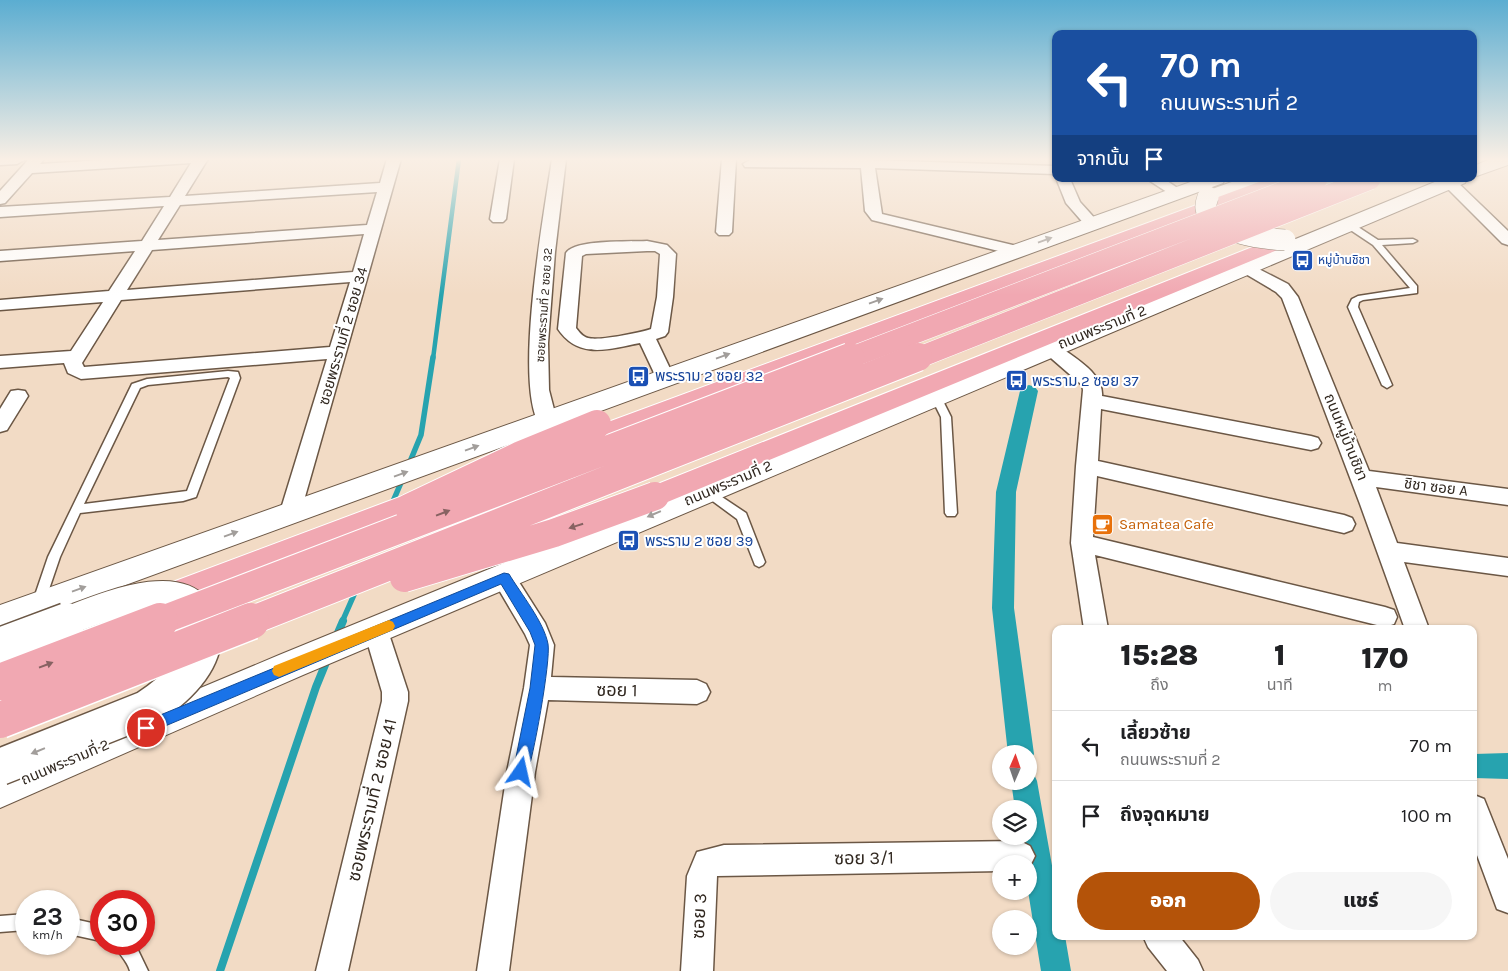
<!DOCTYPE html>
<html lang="th">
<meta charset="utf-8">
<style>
:root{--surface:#fff;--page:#f6f6f6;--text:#202124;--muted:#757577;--line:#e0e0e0;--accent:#b45309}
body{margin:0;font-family:Karla,"Noto Sans Thai",sans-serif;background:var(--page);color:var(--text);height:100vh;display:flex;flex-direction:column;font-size:19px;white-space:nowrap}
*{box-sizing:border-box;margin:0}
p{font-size:16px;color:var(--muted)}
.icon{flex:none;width:28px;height:28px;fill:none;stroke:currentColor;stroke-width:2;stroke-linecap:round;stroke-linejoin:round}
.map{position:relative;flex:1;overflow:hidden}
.details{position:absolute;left:1052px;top:625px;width:425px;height:315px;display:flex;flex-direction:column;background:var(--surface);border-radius:10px;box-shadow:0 1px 4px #0004}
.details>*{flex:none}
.guide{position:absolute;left:1052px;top:30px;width:425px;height:152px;border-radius:10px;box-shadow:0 1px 4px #0004;background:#1a4fa0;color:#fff;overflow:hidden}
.needle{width:32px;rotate:2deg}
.fabs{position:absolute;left:992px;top:745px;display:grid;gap:10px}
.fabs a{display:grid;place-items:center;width:45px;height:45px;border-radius:50%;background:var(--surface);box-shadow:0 1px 4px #0004;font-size:25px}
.speed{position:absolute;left:15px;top:890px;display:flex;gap:10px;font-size:25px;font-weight:700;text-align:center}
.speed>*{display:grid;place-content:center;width:65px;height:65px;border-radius:50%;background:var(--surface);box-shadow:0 1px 4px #0004;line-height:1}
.speed small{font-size:12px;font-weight:400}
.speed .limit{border:8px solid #d22;background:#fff;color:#111}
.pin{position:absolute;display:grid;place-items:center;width:42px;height:42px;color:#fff;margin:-21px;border:2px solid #fff;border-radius:50%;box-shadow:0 1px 5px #0007}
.me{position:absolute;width:55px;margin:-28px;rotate:11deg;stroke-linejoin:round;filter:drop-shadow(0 0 4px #0008)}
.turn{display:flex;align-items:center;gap:18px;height:105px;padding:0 25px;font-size:22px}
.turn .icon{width:65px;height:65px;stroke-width:2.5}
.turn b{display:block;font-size:35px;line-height:42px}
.then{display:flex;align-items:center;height:48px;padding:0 25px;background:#0003;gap:10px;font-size:19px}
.eta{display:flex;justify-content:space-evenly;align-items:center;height:85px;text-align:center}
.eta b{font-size:30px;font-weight:800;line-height:35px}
.cta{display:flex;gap:10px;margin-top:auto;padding:10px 25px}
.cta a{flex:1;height:58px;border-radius:30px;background:var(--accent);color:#fff;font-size:20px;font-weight:800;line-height:58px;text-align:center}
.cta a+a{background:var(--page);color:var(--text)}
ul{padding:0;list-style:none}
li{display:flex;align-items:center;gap:15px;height:70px;padding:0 25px;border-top:1px solid var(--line)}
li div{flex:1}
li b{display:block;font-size:19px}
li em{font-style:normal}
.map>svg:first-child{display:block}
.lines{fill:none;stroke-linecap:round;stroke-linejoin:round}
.stream-far2{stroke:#27a3af;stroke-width:4.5}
.stream-far1{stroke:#27a3af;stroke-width:5.5}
.stream{stroke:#27a3af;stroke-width:8}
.canal{fill:#27a3af;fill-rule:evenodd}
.lane-casing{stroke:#6b5745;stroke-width:3}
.street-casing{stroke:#6b5745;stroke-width:3}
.secondary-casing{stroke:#6b5745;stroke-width:2}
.highway-casing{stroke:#fff;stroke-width:2}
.lane{fill:#fff;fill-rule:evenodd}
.street{fill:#fff;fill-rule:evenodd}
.secondary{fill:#fff;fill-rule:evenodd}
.highway{fill:#f1a8b2;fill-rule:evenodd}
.secondary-bridge-far2-casing{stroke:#6b5745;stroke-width:22;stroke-linecap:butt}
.secondary-bridge-far1-casing{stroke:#6b5745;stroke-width:30;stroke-linecap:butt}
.secondary-bridge-casing{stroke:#6b5745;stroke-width:39;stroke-linecap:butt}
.highway-bridge-far2-casing{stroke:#fff;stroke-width:22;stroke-linecap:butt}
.highway-bridge-far1-casing{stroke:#fff;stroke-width:30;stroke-linecap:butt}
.highway-bridge-casing{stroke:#fff;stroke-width:39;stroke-linecap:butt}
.secondary-bridge-far2{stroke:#fff;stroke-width:21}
.secondary-bridge-far1{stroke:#fff;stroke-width:28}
.secondary-bridge{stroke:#fff;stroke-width:36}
.highway-bridge-far2{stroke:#f1a8b2;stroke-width:21}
.highway-bridge-far1{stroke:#f1a8b2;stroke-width:28}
.highway-bridge{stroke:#f1a8b2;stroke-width:36}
.oneway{fill:#a29e9b}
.oneway2{fill:#876262}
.route{fill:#1a73e8;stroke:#114b97}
.slow{fill:#f59e0b}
.labels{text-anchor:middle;stroke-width:4;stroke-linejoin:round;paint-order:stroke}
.far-transit-label{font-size:12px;fill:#164399;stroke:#fff;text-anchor:start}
.far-street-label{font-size:12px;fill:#312820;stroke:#fff}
.street-label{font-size:15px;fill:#312820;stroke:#fff}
.transit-label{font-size:15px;fill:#164399;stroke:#fff;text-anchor:start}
.food-label{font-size:15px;fill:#c56008;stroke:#fff;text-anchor:start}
.near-street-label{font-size:18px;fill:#312820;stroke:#fff}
</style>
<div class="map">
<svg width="1508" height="971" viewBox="0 0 1508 971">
<rect width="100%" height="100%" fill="#f2dbc5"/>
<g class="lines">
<path class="stream-far2" d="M433,359L459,159"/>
<path class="stream-far1" d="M409,464L421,435L433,357
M391,506L403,478
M342,622L357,588"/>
<path class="stream" d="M337,635L343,621
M220,971L316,687L327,660"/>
<path class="canal" d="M1029,385L1035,387L1038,391L1016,492L1014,608L1034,754L1029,763V754H1008L992,608L996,492L1020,391L1023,387Z
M1508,753V779L1474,778V754Z
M1029,770L1033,772L1037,781L1056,888V936H1065L1071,971H1041L1028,891L1029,864H1024L1019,836H1029V809H1015L1011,781H1029Z"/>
<defs>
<path id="lane" d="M1346,223H1352L1378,240L1413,239L1417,241L1413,243L1382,245L1417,286V293L1363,300L1359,302L1358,307L1392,385L1387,388L1382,385L1348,307L1352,299L1358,296L1410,288L1373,245L1346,227Z
M228,371L238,372L240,378L196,497L183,501L80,513L60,557L44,604L42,608L38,609L34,608L32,604L48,557L132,384L147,379ZM228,377L230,378L187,491L84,504L140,388L148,385Z
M936,394L940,395L951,417L957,513L955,516H947L945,513L941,417L931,397Z
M707,487L746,513L765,562L763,565L759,567L755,565L737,519L703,494L701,491L703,488Z
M26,914V930L0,932V916Z
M69,918L101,925V941L69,934Z
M115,944H135L148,971H130C127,960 118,954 115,944Z"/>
<path id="street" d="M0,159H23L24,160L17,164L0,165Z
M29,159H44L40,164L119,159H208L185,196L380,183L387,159H401L299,518L291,520L283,518L280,512L327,359L81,379L68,373L64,363L0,368V356L71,351L103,302L0,310V300L109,291L135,251L0,261V251L142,241L164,206L0,217V207L170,197L191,163L32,173L5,203L0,204V191ZM377,192L367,225L158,240L180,205ZM364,234L353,272L127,290L152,250ZM350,282L330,347L84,367L82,363L121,300Z
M500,159H514L506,219L503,222H493L490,219Z
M552,159H566L555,252L548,343L549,390L557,421L554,426L547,428L540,426C513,382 544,215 552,159Z
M722,159H736L732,232L729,235H719L716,232Z
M750,160H867L1056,166V174L875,168L882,214L1021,247L1023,250L1021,253L1015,255L872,220L865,211L861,168L745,167L743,164Z
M1056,178L1070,179L1080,202L1099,223L1096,226H1086L1066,203Z
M1147,179H1164L1185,193L1183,196H1173Z
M1445,179H1454L1508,231V245L1502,243L1444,185L1442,182Z
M647,241L667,245L676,254L673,297L668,332L665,336L656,339L674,377L672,381L665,383L658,381L656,377L640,343C609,349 579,360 558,329L566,253C575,239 630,242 647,241ZM647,251H655L660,254L657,297L651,329C639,333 599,341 588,338C583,337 579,332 576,328L582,256L586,254Z
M1245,262L1288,284L1298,297L1369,471L1508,489V505L1376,487L1397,543L1508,558V576L1404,562L1429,629H1405L1360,504L1282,298L1276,292L1239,270L1237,267L1239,264Z
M1050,342L1056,344C1073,357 1104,373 1102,396L1311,436L1318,438L1321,443L1318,448L1311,450L1101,409L1098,461L1344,515L1352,518L1355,524L1352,530L1344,533L1097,476L1093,537L1385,607L1394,610L1397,617L1394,624L1385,627L1095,555L1108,629H1084L1071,543L1076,466L1083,390L1082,385L1044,352L1041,348L1044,344Z
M18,390L25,391L28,396L7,430L0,432V409L11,391Z
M504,568L512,571L545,623L554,645L551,677L697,680L706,684L710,692L706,700L697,704L548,700L535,772L509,971H477L507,772L524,688L530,645L525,634L492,578L496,571Z
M376,620L385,624L388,631L408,692V701L348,971H316L382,701V692L364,631L367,624Z
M1474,795L1484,799L1508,859V913L1497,909L1474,847Z
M1020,841L1030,846L1035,856L1030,866L1029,867V864H1001V871L717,876L713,971H681L687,876L697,852L724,845Z
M1143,936H1179L1198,960L1203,971H1167L1148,947Z"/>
<path id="secondary" d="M1490,159H1508V165L1474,177V166Z
M1199,179H1225L1223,183L0,631V605Z
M1240,179H1265L1263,183L1215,201L1208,203L1201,201L1198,197L1201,193Z
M1442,179H1467L1465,183L303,675L0,808V772L279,655Z"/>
<path id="highway" d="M1267,179H1293L1291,183L973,302L580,453L571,455L562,453L558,446L562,439Z
M1285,234L1292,236L1295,240L1292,244L665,503L655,506L645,503L641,496L645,489Z
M429,486L439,489L443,496L439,503L157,614L146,610L142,601L146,592Z"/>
</defs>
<use href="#lane" class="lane-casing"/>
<use href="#street" class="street-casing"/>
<use href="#secondary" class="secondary-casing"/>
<use href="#highway" class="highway-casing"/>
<use href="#lane" class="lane"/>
<use href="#street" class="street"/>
<use href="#secondary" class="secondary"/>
<use href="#highway" class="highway"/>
<defs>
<path id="secondary-bridge-far2" d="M1208,197C1207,200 1205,205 1206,208C1208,233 1266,239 1285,240"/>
<path id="secondary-bridge-far1" d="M64,622C95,611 190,567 203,622"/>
<path id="secondary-bridge" d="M0,646L67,621
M0,767L146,709C175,690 211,660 202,621"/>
<path id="highway-bridge-far2" d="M847,359L1317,179
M915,359L1370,179"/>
<path id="highway-bridge-far1" d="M409,508L521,455L597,424
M404,578L554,533L655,496
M157,622L850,357
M248,622L918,357"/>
<path id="highway-bridge" d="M0,682L160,621
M0,720L251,621"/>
</defs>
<use href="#secondary-bridge-far2" class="secondary-bridge-far2-casing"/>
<use href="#secondary-bridge-far1" class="secondary-bridge-far1-casing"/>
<use href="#secondary-bridge" class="secondary-bridge-casing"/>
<use href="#highway-bridge-far2" class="highway-bridge-far2-casing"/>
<use href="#highway-bridge-far1" class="highway-bridge-far1-casing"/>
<use href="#highway-bridge" class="highway-bridge-casing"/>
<use href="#secondary-bridge-far2" class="secondary-bridge-far2"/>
<use href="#secondary-bridge-far1" class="secondary-bridge-far1"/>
<use href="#secondary-bridge" class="secondary-bridge"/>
<use href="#highway-bridge-far2" class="highway-bridge-far2"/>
<use href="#highway-bridge-far1" class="highway-bridge-far1"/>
<use href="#highway-bridge" class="highway-bridge"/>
</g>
<defs><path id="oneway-solid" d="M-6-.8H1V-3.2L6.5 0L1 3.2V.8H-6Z" transform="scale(1.25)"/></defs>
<g class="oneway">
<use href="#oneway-solid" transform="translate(1045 240) rotate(-20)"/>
<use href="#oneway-solid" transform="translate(876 301) rotate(-20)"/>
<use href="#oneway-solid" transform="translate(723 356) rotate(-20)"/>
<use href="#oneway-solid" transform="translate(472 448) rotate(-20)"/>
<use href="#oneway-solid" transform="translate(401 474) rotate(-20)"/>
<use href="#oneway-solid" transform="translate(654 514) rotate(157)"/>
<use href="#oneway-solid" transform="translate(231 534) rotate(-20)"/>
<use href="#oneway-solid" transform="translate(79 589) rotate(-20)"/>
<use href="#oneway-solid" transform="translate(38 751) rotate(158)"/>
</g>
<g class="oneway2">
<use href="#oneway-solid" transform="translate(443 513) rotate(-21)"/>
<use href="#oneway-solid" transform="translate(576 526) rotate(162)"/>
<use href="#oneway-solid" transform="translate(46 665) rotate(-21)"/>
</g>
<linearGradient id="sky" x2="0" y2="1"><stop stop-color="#5badd1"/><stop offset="0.54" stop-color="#f9efe5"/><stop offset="1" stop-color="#f9efe5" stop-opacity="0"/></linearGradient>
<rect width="1508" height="295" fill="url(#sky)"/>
<path class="route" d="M504,573L509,574C521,594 544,622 548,644C551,660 533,761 526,777L521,779L515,777L513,772L530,688L535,645L530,632L501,584L151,732L146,734L141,732L139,728L141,723Z"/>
<path class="slow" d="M389,620L393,622L395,626L393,630L279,677L274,675L272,671L274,666Z"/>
<defs>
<symbol id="bus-square" viewBox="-11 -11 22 22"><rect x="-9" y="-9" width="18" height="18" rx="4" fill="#1a4fb4" stroke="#fff"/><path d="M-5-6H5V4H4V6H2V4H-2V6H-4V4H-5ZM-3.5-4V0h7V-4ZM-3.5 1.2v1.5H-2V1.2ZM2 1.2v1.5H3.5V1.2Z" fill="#fff"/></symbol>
<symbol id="cafe-square" viewBox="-11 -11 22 22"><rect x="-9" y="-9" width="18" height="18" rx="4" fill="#e8710a" stroke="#fff"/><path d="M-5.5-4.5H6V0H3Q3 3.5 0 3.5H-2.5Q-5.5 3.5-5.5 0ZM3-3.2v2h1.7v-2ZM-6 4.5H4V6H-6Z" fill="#fff"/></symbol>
</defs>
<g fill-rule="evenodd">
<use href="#bus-square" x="1290" y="248" width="25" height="25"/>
<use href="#bus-square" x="626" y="364" width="25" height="25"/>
<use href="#bus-square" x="1004" y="368" width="25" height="25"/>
<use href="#cafe-square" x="1090" y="512" width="25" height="25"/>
<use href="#bus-square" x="616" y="528" width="25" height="25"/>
</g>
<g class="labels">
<g class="far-transit-label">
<text x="1318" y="264">หมู่บ้านชิชา</text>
</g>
<g class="far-street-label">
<text transform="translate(544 305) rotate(-86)" y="4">ซอยพระรามที่ 2 ซอย 32</text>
</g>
<g class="street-label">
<text transform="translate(1102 327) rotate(-22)" y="5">ถนนพระรามที่ 2</text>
<text transform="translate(343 336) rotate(-74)" y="5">ซอยพระรามที่ 2 ซอย 34</text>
<text transform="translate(1346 437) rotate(68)" y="5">ถนนหมู่บ้านชิชา</text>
<text transform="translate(728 483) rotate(-23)" y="5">ถนนพระรามที่ 2</text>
<text transform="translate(1436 487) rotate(7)" y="5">ชิชา ซอย A</text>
<text transform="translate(65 762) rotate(-23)" y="5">ถนนพระรามที่ 2</text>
</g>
<g class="transit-label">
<text x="655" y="381">พระราม 2 ซอย 32</text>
<text x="1032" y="386">พระราม 2 ซอย 37</text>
<text x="645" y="546">พระราม 2 ซอย 39</text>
</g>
<g class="food-label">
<text x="1119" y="529">Samatea Cafe</text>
</g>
<g class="near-street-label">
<text transform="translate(617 690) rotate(1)" y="6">ซอย 1</text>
<text transform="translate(372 800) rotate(-77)" y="6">ซอยพระรามที่ 2 ซอย 41</text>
<text transform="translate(864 858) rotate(-1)" y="6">ซอย 3/1</text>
<text transform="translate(699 916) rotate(-87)" y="6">ซอย 3</text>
</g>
</g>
</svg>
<div class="fabs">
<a><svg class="needle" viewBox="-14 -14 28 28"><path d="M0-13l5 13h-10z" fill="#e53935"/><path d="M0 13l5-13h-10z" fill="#757577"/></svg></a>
<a><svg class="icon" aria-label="layers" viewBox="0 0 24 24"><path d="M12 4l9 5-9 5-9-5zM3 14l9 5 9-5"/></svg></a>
<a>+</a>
<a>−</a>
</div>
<div class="speed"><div>23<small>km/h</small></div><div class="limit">30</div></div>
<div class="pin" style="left:146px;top:728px;background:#d93025"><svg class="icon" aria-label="arrive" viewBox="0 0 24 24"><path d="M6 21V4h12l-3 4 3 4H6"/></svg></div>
<svg class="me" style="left:521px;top:772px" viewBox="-20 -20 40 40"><path d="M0-17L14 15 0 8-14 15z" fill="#1a73e8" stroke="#fff" stroke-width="4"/></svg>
<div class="guide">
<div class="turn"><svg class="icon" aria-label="left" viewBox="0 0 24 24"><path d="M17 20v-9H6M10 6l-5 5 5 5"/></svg><div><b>70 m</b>ถนนพระรามที่ 2</div></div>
<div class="then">จากนั้น<svg class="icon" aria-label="arrive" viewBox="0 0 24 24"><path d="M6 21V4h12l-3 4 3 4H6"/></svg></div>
</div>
<section class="details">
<div class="eta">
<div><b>15:28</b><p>ถึง</p></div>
<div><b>1</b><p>นาที</p></div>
<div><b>170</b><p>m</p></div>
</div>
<ul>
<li><svg class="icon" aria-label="left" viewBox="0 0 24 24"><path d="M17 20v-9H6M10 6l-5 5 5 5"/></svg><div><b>เลี้ยวซ้าย</b><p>ถนนพระรามที่ 2</p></div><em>70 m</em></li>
<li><svg class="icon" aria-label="arrive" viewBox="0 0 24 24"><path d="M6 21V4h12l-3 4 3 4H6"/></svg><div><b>ถึงจุดหมาย</b></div><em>100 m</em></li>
</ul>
<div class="cta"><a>ออก</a><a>แชร์</a></div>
</section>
</div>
